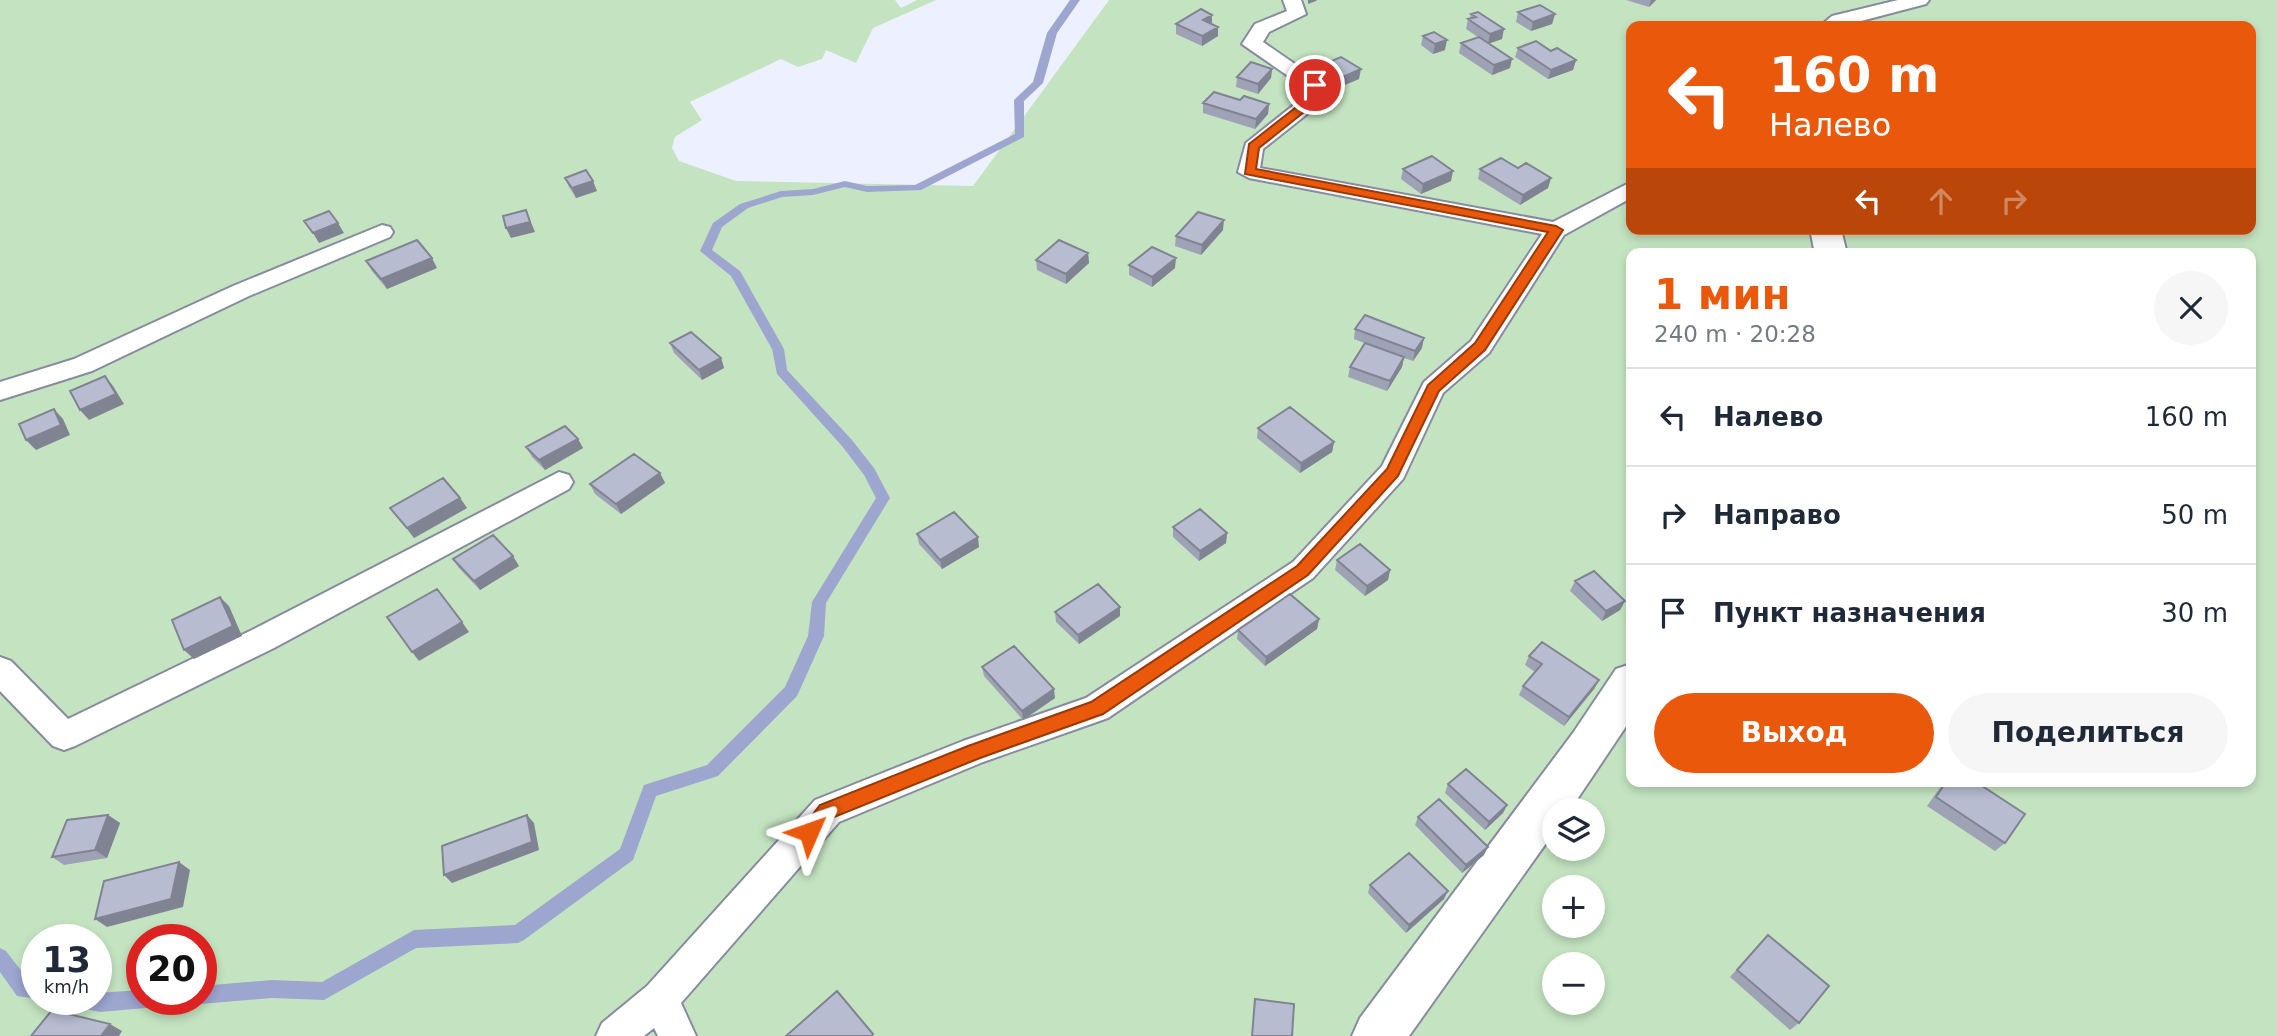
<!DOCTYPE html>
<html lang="ru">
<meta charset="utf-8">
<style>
:root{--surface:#fff;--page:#f6f6f7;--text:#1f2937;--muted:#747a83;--line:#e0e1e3;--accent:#ea580c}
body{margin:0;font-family:"DejaVu Sans",sans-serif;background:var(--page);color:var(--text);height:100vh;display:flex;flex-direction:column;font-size:26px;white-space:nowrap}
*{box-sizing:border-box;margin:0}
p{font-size:23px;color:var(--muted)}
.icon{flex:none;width:38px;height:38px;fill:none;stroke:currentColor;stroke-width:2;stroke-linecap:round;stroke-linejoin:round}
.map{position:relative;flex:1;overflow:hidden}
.details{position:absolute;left:1626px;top:248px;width:630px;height:539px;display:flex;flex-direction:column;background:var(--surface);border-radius:14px;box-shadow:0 4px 10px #0003}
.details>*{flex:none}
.banner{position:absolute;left:1626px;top:21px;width:630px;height:214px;border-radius:14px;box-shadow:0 4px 10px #0003;background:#ea580c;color:#fff;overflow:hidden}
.buttons{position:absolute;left:1542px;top:798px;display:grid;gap:14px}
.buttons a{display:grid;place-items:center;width:63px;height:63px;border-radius:50%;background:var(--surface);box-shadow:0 4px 10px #0003;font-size:35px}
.speed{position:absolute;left:21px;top:924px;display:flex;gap:14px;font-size:35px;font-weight:700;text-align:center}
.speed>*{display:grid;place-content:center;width:91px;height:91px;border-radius:50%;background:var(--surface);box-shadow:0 4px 10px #0003;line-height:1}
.speed small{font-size:18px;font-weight:400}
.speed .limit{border:10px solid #d22;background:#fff;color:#111}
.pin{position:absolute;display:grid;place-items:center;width:60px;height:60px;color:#fff;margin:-30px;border:4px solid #fff;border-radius:50%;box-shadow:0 2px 7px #0007}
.me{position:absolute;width:77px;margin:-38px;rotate:47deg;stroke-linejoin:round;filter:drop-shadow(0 0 5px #0008)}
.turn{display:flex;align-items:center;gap:24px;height:147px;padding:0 28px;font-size:32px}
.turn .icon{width:91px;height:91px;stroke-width:2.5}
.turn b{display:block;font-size:49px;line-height:60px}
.lanes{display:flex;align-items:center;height:66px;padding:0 28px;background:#0003;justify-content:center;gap:35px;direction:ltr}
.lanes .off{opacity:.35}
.round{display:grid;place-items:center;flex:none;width:74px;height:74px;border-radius:37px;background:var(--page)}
.head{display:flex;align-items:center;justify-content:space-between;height:119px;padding:0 28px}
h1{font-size:42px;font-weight:800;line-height:52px;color:var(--accent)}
.cta{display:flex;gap:14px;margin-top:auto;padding:14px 28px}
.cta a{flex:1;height:80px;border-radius:42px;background:var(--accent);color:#fff;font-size:28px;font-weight:800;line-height:80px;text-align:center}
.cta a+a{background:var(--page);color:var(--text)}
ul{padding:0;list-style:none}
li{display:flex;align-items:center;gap:21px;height:98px;padding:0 28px;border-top:2px solid var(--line)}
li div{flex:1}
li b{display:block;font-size:26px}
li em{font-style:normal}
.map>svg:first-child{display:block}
.green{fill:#c4e4c1;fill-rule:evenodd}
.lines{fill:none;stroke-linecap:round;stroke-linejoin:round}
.stream{fill:#9da6cf;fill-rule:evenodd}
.service-casing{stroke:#878b9f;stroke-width:4}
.minor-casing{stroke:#878b9f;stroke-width:4}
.service{fill:#fff;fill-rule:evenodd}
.minor{fill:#fff;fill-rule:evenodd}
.wall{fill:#9da2b4}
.shaded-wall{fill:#808492}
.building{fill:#b7bcd1;stroke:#808492;stroke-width:2}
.route{fill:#ea580c;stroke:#983908;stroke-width:2}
</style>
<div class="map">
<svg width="2277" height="1036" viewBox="0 0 2277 1036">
<rect width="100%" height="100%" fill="#edf0fe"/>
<path class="green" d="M0,0H895L901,8L917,0H936L873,28L856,63L826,50L822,59L798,67L781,59L690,102L702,120L675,137L672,148L679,161L736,181L973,186L1109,0H2277V1036H0ZM1631,26H2250V229H1631ZM1631,254H2250V782H1631ZM1554,810H1592V849H1554ZM1554,887H1592V926H1554ZM37,940H96V999H37ZM142,940H201V999H142ZM1554,964H1592V1003H1554Z"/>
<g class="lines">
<path class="stream" d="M1070,0H1080L1057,33L1043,83L1024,101V137L921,190L867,192L845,187L813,195L782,197L748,208L722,227L712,250L740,271L784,349L787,370L852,440L874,468L890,498L826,603L824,636L797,696L718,776L656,796L633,860L524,940L518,943L416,948L324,1000L272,998L201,1004L194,1002V999H201V986L272,980L322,982L414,930L515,925L620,849L644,785L707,765L785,687L808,636L812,602L876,498L864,475L842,446L777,374L772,349L731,276L700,251L713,223L740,204L781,191L813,189L845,181L867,186L915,185L1015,134L1014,100L1033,82L1047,33Z
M0,948L6,951L29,981L37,982V999H39L17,996L0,972Z
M142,990V999H155L153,1006L146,1008L100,1012L72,1006L70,999H96V993Z"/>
<defs>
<path id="service" d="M1283,0H1301L1306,14L1269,32L1263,42L1325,85L1316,107L1263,149L1260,168L1553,222L1631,182V198L1564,235L1489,353L1443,393L1403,479L1313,578L1108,718L983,762L839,822L681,1003L696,1036H658L654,1028L644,1036H596L602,1023L647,986L815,800L963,741L1086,698L1293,562L1382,466L1424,382L1471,341L1542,234L1249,178L1238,172L1246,143L1300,100L1304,87L1242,44L1255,24L1287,11Z
M1898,0H1929L1926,4L1842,26H1820L1832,16Z
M382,225L390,227L393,232L390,237L249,296L92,371L0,400V382L74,359L233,286Z
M559,472L569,475L573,482L569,489L274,648L75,746L64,750L53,746L0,691V657L11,661L68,719L252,630Z"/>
<path id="minor" d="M1810,229H1841L1847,254H1815Z
M1631,664V719L1570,810H1554V832L1409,1036H1352L1360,1018L1573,733L1616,669Z"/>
</defs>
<use href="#service" class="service-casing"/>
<use href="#minor" class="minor-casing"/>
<use href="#service" class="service"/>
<use href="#minor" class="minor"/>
</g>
<path class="wall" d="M1626,0H1656L1649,7Z
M1518,12L1555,14L1552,24L1531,31L1516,22Z
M1471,14L1502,39L1489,43L1510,68L1492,75L1459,53L1461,43L1478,37L1466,29L1468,19L1470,18Z
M1176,24L1218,27V36L1202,46L1176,34Z
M1423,36L1445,50L1433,54L1421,45Z
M1518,48L1551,51L1576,60L1573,70L1548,79L1515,57Z
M1317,67L1359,79L1335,89L1316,77Z
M1272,69L1271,78L1258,94L1236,87L1237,77Z
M1240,100L1269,104L1268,114L1255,129L1203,113V103Z
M1518,168L1551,178L1548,188L1520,205L1478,179L1480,169Z
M1403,169L1451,181L1421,194L1401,179Z
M565,178L597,191L576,198L569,187Z
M1223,230L1201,255L1175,246L1176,236Z
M1088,253L1089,263L1066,284L1037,270L1036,260Z
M366,261L437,268L387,289L372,271Z
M1129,265L1175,268L1152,287L1129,275Z
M1355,329L1422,348L1413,361L1404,358L1402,367L1387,391L1348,377L1350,367L1372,346L1354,339Z
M670,343L721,358L724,368L702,380L674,353Z
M1258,428L1334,442L1332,452L1300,473L1257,438Z
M578,439L583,448L545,470L532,457L526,447Z
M660,473L665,483L621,514L595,494L590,484Z
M460,498L467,508L414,538L390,508Z
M1173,527L1227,533L1226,543L1199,561L1173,537Z
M917,534L979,547L942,569L919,544Z
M453,559L519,566L480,590L459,568Z
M1337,560L1390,570L1388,580L1365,596L1335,570Z
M1575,581L1625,601L1620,610L1602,621L1570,591Z
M1120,607V616L1079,644L1056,622L1055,612Z
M1319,619L1317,629L1265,666L1237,639L1238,630Z
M1529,656L1599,680L1594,689L1564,726L1519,695L1523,686L1535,672L1525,665Z
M982,667L1055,698L1023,720L984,676Z
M1944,782H1976L2005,843L1995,851L1927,806Z
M1448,784L1507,805L1503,813L1485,830L1445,793Z
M108,815L120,823L107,858L64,865L52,857Z
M1418,817L1484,855L1462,873L1415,825Z
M1370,885L1444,899L1406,933L1368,893Z
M1768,935L1799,1023L1790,1030L1730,977Z"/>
<path class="shaded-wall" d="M1308,0H1317L1316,1L1308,4Z
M1651,0H1656L1649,7Z
M1555,14L1552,24L1531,31L1533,22Z
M1212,15V24L1203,20Z
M1218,27V36L1202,46V36Z
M1504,29L1502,39L1488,44L1490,34Z
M1447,40L1445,50L1433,54L1435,44Z
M1512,59L1510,68L1492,75L1494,65Z
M1576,60L1573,70L1548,79L1551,70Z
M1272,69L1271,78L1258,94V84Z
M1361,69L1359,79L1335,89L1336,80Z
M1269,104L1268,114L1255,129L1256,119Z
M1453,171L1451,181L1421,194L1423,184Z
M1551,178L1548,188L1520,205L1523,195Z
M593,181L597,191L576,198L572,188Z
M526,210L535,232L511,238L506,228Z
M1224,220L1223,230L1201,255L1202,245Z
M338,223L344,233L319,243L313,233Z
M1088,253L1089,263L1066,284V274Z
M432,258L437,268L387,289L381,279Z
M1176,258L1175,268L1152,287V277Z
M1424,338L1422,348L1413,361L1415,351Z
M1404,357L1402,367L1387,391L1390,381Z
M721,358L724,368L702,380L699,370Z
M105,376L113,386L124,404L89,420L80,410Z
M54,409L63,419L70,435L36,450L26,440Z
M578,439L583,448L545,470L539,460Z
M1334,442L1332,452L1300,473L1301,463Z
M660,473L665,483L621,514L616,504Z
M460,498L467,508L414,538L407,528Z
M1227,533L1226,543L1199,561L1200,551Z
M978,537L979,547L942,569L940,560Z
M513,556L519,566L480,590L474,581Z
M1390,570L1388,580L1365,596L1367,586Z
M220,597L229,606L242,636L194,659L184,650Z
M1625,601L1620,610L1602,621L1606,611Z
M1120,607V616L1079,644L1078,635Z
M1319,619L1317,629L1265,666L1266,657Z
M462,622L469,632L419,661L412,652Z
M1599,680L1594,689L1564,726L1569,717Z
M1054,689L1055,698L1023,720L1022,711Z
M1507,805L1503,813L1485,830L1489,822Z
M108,815L120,823L107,858L95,850Z
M527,815L534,823L539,850L452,883L444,875Z
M1488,847L1484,855L1462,873L1466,865Z
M179,862L190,870L183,907L107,927L95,919Z
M1448,891L1444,899L1406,933L1409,925Z
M110,1024L122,1031L119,1036H101Z"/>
<path class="building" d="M1540,5L1555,14L1533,22L1518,12Z
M1201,9L1212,15L1203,20L1218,27L1202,36L1176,24Z
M1478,12L1504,29L1490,34L1468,19L1476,17L1471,14Z
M1434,32L1447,40L1435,44L1423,36Z
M1479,37L1512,59L1494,65L1461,43Z
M1536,41L1551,51L1557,48L1576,60L1551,70L1518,48Z
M1341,57L1361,69L1336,80L1317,67Z
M1251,62L1272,69L1258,84L1237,77Z
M1214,92L1240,100L1244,96L1269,104L1256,119L1203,103Z
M1432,156L1453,171L1423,184L1403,169Z
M1501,158L1518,168L1526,163L1551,178L1523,195L1480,169Z
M586,170L593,181L572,188L565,178Z
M526,210L530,222L506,228L503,216Z
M329,211L338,223L313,233L304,221Z
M1198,212L1224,220L1202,245L1176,236Z
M417,240L432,258L381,279L366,261Z
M1059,240L1088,253L1066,274L1036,260Z
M1152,247L1176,258L1152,277L1129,265Z
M1365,315L1424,338L1415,351L1355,329Z
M691,332L721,358L699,370L670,343Z
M1365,343L1404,357L1390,381L1350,367Z
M105,376L116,394L80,410L70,391Z
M1290,407L1334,442L1301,463L1258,428Z
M54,409L61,425L26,440L19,424Z
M565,426L578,439L539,460L526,447Z
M634,454L660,473L616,504L590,484Z
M443,478L460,498L407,528L390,508Z
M1200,509L1227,533L1200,551L1173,527Z
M954,512L978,537L940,560L917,534Z
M493,535L513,556L474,581L453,559Z
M1360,544L1390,570L1367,586L1337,560Z
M1594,571L1625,601L1606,611L1575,581Z
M1098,584L1120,607L1078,635L1055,612Z
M437,589L462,622L412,652L387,617Z
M1290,594L1319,619L1266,657L1238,630Z
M220,597L233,626L184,650L172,620Z
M1542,642L1599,680L1569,717L1523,686L1542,664L1529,656Z
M1014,646L1054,689L1022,711L982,667Z
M1466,769L1507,805L1489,822L1448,784Z
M1946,782H1976L2025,814L2005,843L1936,797Z
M1439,799L1488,847L1466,865L1418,817Z
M108,815L95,850L52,857L67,820Z
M527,815L532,842L444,875L442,846Z
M1409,853L1448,891L1409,925L1370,885Z
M179,862L171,899L95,919L104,881Z
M1768,935L1829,986L1799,1023L1737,970Z
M837,991L873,1034L872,1036H786Z
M1255,999L1294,1004L1292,1036H1252Z
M52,1010L110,1024L101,1036H31Z"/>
<path class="route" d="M1311,83L1321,85L1313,105L1259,148L1256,169L1556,226L1563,230L1485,350L1439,391L1398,476L1308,575L1103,714L980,758L834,817L815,838L809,841L802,838L799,832L820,805L968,746L1091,702L1297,566L1387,469L1428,385L1475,343L1548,232L1245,174L1249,144L1304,101Z"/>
</svg>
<div class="buttons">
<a><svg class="icon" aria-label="layers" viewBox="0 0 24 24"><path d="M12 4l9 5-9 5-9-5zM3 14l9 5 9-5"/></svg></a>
<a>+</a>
<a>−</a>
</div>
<div class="speed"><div>13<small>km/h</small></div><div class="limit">20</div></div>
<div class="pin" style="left:1315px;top:85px;background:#d93025"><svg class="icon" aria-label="arrive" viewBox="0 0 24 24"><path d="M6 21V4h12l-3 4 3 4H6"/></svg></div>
<svg class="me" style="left:809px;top:832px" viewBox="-20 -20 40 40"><path d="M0-17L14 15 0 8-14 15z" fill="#ea580c" stroke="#fff" stroke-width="4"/></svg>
<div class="banner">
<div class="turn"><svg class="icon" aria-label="left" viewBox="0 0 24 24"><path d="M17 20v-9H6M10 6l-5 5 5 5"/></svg><div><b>160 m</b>Налево</div></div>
<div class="lanes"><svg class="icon" aria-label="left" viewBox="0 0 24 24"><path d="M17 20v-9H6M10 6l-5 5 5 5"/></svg><svg class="icon off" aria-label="ahead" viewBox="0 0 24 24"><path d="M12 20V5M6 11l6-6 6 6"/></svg><svg class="icon off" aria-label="right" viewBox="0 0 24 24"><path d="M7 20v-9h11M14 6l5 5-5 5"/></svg></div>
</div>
<section class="details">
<div class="head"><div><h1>1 мин</h1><p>240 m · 20:28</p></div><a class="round"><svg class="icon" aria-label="close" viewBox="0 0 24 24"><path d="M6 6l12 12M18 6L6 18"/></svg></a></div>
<ul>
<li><svg class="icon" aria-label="left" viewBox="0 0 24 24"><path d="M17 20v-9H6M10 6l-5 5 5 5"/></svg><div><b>Налево</b></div><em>160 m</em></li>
<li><svg class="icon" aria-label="right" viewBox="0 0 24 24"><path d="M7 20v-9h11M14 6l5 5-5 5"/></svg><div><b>Направо</b></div><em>50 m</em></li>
<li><svg class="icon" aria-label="arrive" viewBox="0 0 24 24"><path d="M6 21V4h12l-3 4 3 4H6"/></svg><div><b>Пункт назначения</b></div><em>30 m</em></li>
</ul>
<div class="cta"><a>Выход</a><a>Поделиться</a></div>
</section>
</div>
